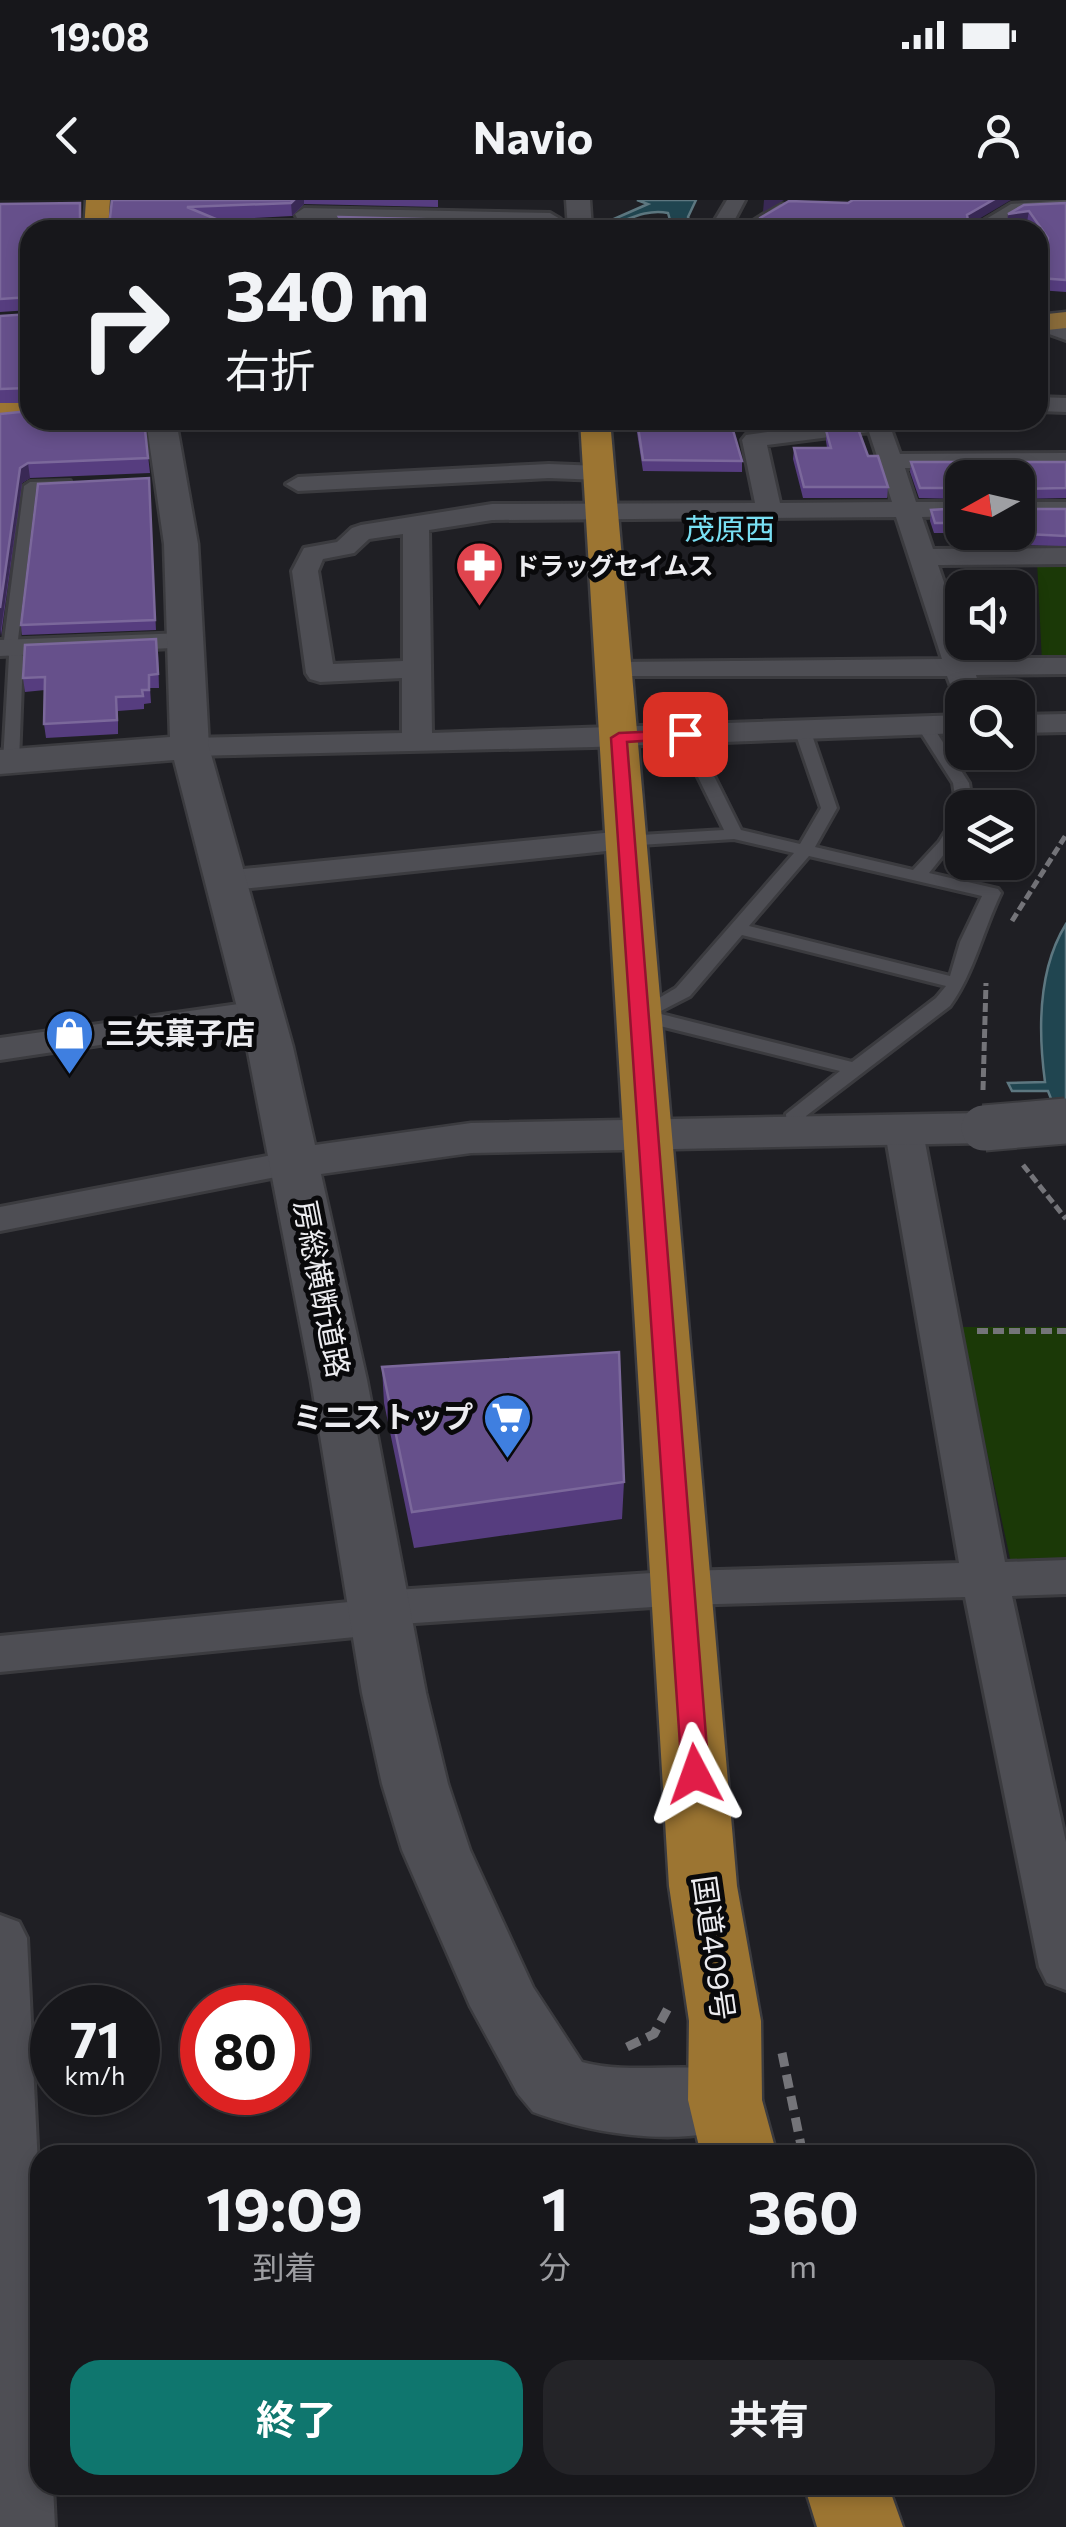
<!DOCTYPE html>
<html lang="ja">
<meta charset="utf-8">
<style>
:root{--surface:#17171b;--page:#242428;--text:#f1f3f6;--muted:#9e9fa3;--line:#36363a;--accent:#0f766e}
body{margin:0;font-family:Commissioner,"Noto Sans JP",sans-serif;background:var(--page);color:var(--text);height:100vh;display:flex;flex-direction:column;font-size:38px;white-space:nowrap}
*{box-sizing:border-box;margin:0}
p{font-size:32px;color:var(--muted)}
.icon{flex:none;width:55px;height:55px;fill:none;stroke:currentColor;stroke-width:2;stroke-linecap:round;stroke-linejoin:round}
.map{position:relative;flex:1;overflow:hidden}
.side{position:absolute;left:30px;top:1945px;width:1005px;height:350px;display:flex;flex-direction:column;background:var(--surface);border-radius:30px;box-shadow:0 5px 15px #0003,0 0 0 2px var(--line)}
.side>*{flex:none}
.guide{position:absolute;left:20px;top:20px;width:1028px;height:210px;border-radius:30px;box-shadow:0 5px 15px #0003,0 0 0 2px var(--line);background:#17171b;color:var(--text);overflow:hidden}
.needle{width:65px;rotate:262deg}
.fabs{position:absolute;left:945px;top:260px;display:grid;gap:20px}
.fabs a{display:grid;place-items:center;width:90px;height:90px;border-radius:20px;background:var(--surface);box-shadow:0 5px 15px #0003,0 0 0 2px var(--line);font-size:50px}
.speed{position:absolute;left:30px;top:1785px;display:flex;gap:20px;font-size:50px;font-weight:700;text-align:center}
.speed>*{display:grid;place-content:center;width:130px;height:130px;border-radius:50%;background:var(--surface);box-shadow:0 5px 15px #0003,0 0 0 2px var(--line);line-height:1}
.speed small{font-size:25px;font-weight:400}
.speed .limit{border:15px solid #d22;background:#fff;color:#111}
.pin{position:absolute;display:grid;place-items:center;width:85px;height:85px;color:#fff;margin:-42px;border-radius:20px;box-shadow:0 5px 15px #0006}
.me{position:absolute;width:110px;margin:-55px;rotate:356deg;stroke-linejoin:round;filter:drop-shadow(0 0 8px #0008)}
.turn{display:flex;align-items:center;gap:35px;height:210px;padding:0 40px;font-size:45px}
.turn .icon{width:130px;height:130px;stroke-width:2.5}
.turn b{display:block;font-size:70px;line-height:85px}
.eta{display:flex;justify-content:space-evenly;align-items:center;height:170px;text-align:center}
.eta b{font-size:60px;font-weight:700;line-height:70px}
.primary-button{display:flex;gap:20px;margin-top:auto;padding:20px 40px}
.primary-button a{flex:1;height:115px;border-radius:30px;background:var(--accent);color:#fff;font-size:40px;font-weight:700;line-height:115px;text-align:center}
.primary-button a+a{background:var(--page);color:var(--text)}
.status{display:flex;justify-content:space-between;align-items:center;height:70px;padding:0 50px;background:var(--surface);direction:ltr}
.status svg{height:28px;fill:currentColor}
header{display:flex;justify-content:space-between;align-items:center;height:130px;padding:0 40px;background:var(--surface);font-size:45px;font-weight:700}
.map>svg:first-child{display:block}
.green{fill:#1b3907}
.water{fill:#204550;stroke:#5d7780;stroke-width:2.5}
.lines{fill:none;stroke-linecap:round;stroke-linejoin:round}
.service-casing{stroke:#3b3b3f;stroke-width:6}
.minor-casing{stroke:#3b3b3f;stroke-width:6}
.tertiary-casing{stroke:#3b3b3f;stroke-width:5}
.primary-casing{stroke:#3b3b3f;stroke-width:5}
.trunk-casing{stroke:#3b3b3f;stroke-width:5}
.path-far2{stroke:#747479;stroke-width:5;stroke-dasharray:9 4;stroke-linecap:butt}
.path-far1{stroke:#747479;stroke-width:6;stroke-dasharray:11 5;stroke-linecap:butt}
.path{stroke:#747479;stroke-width:9;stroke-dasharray:14 8;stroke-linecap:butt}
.service{fill:#4e4e54;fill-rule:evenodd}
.minor{fill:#4e4e54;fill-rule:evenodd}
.tertiary{fill:#4e4e54;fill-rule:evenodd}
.primary{fill:#896b3a;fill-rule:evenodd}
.trunk{fill:#9c7532;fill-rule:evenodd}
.tertiary-bridge-casing{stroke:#3b3b3f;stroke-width:49;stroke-linecap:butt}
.tertiary-bridge{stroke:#4e4e54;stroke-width:45}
.wall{fill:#563d7f}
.shaded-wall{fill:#392955}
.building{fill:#66508b;stroke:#7b689b;stroke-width:2.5}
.route{fill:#e11d48;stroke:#92132f;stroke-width:2.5}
.labels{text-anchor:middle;stroke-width:10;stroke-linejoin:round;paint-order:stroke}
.far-poi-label{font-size:25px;font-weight:bold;fill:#ececf0;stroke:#09090b;text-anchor:start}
.far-quarter-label{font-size:30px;fill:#79e0f4;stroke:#09090b}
.poi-label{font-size:30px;font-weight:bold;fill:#ececf0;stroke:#09090b;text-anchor:start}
.street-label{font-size:30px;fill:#ececf0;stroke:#09090b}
</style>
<div class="status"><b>19:08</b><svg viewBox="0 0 49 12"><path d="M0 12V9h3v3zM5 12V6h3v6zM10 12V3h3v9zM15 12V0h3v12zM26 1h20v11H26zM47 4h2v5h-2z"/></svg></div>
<header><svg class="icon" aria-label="back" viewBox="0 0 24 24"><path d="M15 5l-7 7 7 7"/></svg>Navio<svg class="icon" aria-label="person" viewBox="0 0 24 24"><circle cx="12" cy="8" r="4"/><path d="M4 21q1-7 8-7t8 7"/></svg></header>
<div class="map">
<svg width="1066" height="2327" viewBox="0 0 1066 2327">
<rect width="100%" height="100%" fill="#1f1f24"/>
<path class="green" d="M1037,361H1066V462H1042Z
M960,1127H1066V1361L1011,1363Z"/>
<path class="water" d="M637,0H696L688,17L693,30H673L668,13C639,7 617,29 589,30L648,4Z
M1066,724V937L1048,891H1012L1008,883L1045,882C1038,830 1038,769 1066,724Z"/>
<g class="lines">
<defs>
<path id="service" d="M780,4L789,6L751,30H739Z
M70,281V287L65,288L36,290L17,448L23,456L19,562L11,567L3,562L9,456L3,448L24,286L30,282Z
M918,522H930L969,583L973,608H962V612L957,608L953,583L916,525Z
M802,524L810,529L837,608L815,647L913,670L939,642L956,615L962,614V632L929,673L998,689L1001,693C983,730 974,773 950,806L806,916L807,933L797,939L787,933L786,914L840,871L632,819L630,815L676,788L794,653L734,639L624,646L616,641L624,636L724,630L677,534L685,529L693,534L741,630L800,644L821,608L794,529ZM809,656L982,696L960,742L950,776L749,726ZM742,735L946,786L936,798L852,862L657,813L690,796Z"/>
<path id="minor" d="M727,0H745L735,19L744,30H724L715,20Z
M1066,0V12L1022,13L992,30H968L1011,4Z
M304,8L550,13L560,19L550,25L297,18L295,14Z
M1038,117L1066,126V140L1038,130Z
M1038,197L1066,198V212L1038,211Z
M851,220H915L911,225L891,229L900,254L1066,253V267L905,268L916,302H962V316L922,317L933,349L1066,348V364L938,365L970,458H1066V474L976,475L981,492L978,498L962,500L953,492L947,476H604L600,470L604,464L614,462L942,459L896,317L492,320L429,330L432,533L962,515V533L593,547L190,556L179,553L175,547L179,541L190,538L402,533V478L320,482L310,479L306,473L292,371L304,348L337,342L352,328L361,325L492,304L755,303L742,240L746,235ZM869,232L892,302L780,303L767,245ZM403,334V461L333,464L318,371L323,359L354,353L369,339Z
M549,264L600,266L612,273L600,280L549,278L298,291L286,284L298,277Z
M1018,302H1066V316H1018Z
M184,433L194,435L198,441L194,447L0,456V440Z
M1066,514V532L1018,533V515Z
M624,631L635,634L640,641L635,648L223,691L211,688L207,681L211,674L223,671Z
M260,801L272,805L278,812L272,819L0,860V838Z
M904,921L917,924L923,932L1005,1362L1066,1360V1394L1012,1396L1066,1642V1790L1047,1783L1039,1767L965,1397L682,1405L386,1425L355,1437L0,1472V1436L349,1402L380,1391L682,1371L959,1363L885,932L891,924Z
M293,951L307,955L312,963L307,971L0,1031V1007Z
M0,1715L19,1722L27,1738L40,2008V2285H53L55,2327H0Z"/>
<path id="tertiary" d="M566,0H590L592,30H568Z
M146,220H176L198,344L209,547L293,847L315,945L471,923L984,913L1001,918L1008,928L1001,938L984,943L471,953L321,974L367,1180L426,1493L448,1584L470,1650L533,1787L582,1862C638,1877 697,1857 751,1877L762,1900L751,1923C685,1948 598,1936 533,1912L518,1894L470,1806L402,1650L382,1584L362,1493L311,1180L247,847L174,560L0,574V550L170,537L164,344Z"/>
<path id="primary" d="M1066,112V128L1038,131V115Z"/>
<path id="trunk" d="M86,0H110L108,30H84Z
M30,196V214L0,216V198Z
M580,220H610L737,1686L761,1821L762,1900L777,1955H701L688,1900L689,1821L669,1686Z
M804,2285H888L903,2327H817Z"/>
</defs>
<use href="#service" class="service-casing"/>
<use href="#minor" class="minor-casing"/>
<use href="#tertiary" class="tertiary-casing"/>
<use href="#primary" class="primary-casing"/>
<use href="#trunk" class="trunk-casing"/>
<path class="path-far2" d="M1012,721L1066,635
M983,890L986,783
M1023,965L1066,1019"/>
<path class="path-far1" d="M977,1131H1066"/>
<path class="path" d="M627,1847L654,1834L668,1808
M782,1853L803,1955"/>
<use href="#service" class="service"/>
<use href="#minor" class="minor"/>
<use href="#tertiary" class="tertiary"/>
<use href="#primary" class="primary"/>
<use href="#trunk" class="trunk"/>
<defs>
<path id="tertiary-bridge" d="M984,928L1066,921"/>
</defs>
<use href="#tertiary-bridge" class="tertiary-bridge-casing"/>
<use href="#tertiary-bridge" class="tertiary-bridge"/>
</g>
<path class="wall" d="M112,0H438V7L304,4L292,16L30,30V110L0,112V4L81,20L107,21L110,18Z
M1066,3V92L1038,90L1046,49L1038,37V30H1033L1027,22L1007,26L1008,14Z
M30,114V203H0V116Z
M0,214L144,220L150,273L30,278L22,283L1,436Z
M635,220H730L742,261V272L643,271Z
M826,230L868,256L888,287L887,298H803L793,259L794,248H827L826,241Z
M911,262H1066V298L1018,299V278H962V299L919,298L910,272Z
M149,278L156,430L22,435L21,425Z
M1018,307L1019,309H1066V346L1025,345L1018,333H934L930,321L931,310L962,308V332H1018Z
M158,452L159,488H150L151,503L144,504V509L118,511V534L46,538L44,524L45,490L25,492L23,478Z
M382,1167L624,1282L622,1319L414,1348L384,1203Z"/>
<path class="shaded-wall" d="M294,0H304V4L292,16L291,3Z
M764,0H784L763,12Z
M993,0H1011L967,26V30H918Z
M1029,11L1027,22L1007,26L1008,14Z
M28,263L30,278L22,283L0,437V408L20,268Z"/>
<path class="building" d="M112,0H294L291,3L187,7L242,30H30V97L0,99V4L80,3V20L107,21L110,18Z
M853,0H993L967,15L968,21L918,30H757L760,18L789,1L848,3Z
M1066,3V80L1039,78L1048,38L1029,11L1008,14L1024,5Z
M339,17L456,20L466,30H347Z
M30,114V196L28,188L0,189V116Z
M30,211V220H144L148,258L28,263L20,268L0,408V214Z
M637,220H730L742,261L643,260Z
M857,226L868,256H878L888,287H804L794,248H831L826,230Z
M911,262H1066V288L1018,289V278H962V288H920Z
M149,278L155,420L21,425L38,284Z
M1018,307L1019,309H1066V336L1026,334L1019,322H1018Z
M962,308V323H935L931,310Z
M156,439L158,474L149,475V490H142L143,496L116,497L117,520L44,524L45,477L23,478L25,445Z
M619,1152L624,1282L412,1312L382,1167Z"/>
<path class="route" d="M685,530L693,534L690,538L627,542L709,1574L705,1582L695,1585L686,1582L682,1574L611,538L619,533Z"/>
<defs>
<symbol id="pharmacy-pin" viewBox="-11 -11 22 30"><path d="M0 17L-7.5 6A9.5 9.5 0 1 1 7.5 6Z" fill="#e0444e" stroke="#09090b"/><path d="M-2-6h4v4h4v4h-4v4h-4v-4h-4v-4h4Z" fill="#fff"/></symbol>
<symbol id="shop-pin" viewBox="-11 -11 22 30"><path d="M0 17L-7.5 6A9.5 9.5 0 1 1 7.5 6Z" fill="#3f7fe0" stroke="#09090b"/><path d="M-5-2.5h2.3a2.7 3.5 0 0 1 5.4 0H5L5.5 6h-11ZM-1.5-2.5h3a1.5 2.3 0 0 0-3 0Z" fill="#fff"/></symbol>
<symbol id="supermarket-pin" viewBox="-11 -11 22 30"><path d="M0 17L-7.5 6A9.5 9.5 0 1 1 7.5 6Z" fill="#3f7fe0" stroke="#09090b"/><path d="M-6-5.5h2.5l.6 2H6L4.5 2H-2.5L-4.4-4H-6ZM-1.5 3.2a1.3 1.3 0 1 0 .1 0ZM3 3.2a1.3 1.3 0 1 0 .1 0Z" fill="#fff"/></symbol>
</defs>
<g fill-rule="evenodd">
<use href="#pharmacy-pin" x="452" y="338" width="55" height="75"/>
<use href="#shop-pin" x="42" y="806" width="55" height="75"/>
<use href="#supermarket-pin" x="480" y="1190" width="55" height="75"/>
</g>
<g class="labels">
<g class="far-poi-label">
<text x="514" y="375">ドラッグセイムス</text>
</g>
<g class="far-quarter-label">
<text x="730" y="340">茂原西</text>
</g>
<g class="poi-label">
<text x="105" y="844">三矢菓子店</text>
<text x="473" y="1228" text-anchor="end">ミニストップ</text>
</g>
<g class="street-label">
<text transform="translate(321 1089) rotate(79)" y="10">房総横断道路</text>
<text transform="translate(713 1748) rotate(82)" y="10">国道409号</text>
</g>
</g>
</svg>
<div class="fabs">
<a><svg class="needle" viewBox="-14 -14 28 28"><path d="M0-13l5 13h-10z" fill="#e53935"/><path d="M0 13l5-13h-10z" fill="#9e9fa3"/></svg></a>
<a><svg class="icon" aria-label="sound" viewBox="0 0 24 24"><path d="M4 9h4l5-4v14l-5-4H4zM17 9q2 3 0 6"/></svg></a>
<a><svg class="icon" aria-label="search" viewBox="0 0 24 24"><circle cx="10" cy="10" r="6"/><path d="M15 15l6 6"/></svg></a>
<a><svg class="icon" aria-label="layers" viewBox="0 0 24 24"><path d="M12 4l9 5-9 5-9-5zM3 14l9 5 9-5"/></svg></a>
</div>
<div class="speed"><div>71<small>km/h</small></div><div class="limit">80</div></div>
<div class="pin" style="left:685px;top:534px;background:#d93025"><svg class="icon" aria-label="arrive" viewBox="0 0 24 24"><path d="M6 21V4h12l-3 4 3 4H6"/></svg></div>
<svg class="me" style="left:695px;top:1574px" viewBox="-20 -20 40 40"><path d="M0-17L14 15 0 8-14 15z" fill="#e11d48" stroke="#fff" stroke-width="4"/></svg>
<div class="guide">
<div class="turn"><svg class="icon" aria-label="right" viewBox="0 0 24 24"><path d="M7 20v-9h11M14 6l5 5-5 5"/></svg><div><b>340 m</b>右折</div></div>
</div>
<section class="side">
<div class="eta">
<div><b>19:09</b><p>到着</p></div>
<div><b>1</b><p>分</p></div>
<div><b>360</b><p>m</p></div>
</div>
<div class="primary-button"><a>終了</a><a>共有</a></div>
</section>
</div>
